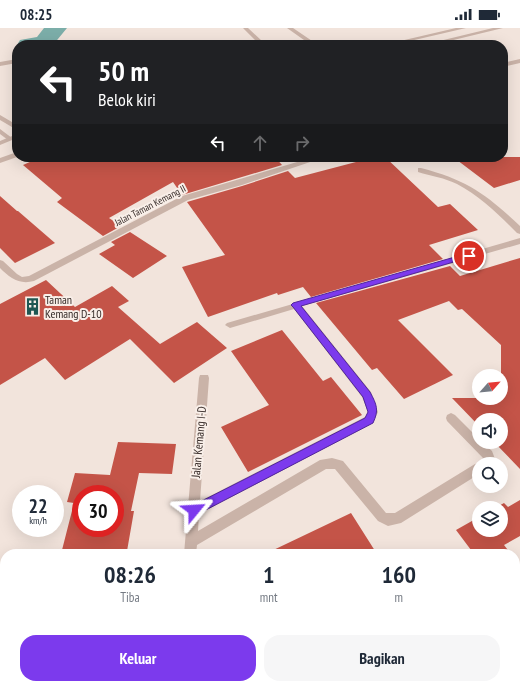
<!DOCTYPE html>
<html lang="id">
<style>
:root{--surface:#fff;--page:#f6f6f7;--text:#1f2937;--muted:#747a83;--accent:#7c3aed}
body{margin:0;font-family:"PT Sans Narrow",sans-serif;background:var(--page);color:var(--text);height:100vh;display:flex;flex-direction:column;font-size:15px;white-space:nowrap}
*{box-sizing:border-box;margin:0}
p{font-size:13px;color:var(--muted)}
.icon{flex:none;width:22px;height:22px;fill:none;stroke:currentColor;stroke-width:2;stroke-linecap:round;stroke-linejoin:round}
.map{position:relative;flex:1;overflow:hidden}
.panel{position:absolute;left:0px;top:521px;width:520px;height:140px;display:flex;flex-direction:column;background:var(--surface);border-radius:16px 16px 0 0;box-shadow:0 4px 16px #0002}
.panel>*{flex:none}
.banner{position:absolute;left:12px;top:12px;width:496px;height:122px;border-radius:16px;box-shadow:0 4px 16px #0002;background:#202124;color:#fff;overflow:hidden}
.needle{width:26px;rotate:63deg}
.controls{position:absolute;left:472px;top:341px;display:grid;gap:8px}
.controls a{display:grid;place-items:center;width:36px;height:36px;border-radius:50%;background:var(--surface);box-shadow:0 4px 16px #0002;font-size:20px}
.speed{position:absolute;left:12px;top:457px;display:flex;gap:8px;font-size:20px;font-weight:700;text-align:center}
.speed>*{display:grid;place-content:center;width:52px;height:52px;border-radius:50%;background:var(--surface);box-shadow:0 4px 16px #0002;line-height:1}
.speed small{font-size:10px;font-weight:400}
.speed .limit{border:6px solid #d22;background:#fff;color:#111}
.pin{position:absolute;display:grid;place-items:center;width:34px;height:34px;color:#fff;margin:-17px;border:2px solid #fff;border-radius:50%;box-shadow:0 1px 4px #0007}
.me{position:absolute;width:44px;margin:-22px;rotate:63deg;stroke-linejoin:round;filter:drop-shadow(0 0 3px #0008)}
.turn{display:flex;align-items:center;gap:14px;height:84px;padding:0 20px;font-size:18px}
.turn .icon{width:52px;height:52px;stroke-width:2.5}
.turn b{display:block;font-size:28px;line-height:34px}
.lanes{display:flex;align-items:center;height:38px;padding:0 20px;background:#0003;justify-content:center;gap:20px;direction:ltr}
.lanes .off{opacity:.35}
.eta{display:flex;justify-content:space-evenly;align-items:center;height:68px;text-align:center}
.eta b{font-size:24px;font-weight:700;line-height:28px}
.action{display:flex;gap:8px;margin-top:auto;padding:8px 20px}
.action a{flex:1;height:46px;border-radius:16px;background:var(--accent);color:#fff;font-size:16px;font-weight:700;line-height:46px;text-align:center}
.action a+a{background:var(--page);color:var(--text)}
.status{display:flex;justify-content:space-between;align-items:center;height:28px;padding:0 20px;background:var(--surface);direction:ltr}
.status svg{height:11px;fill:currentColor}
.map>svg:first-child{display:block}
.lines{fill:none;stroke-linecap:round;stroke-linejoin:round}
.river{fill:#7caea9;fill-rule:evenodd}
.building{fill:#c45448;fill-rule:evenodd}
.lane{fill:#cab3a8;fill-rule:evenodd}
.street{fill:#cab3a8;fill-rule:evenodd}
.route{fill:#7c3aed;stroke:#51269a}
.labels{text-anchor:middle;stroke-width:4;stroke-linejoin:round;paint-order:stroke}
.far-street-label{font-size:10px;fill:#362b28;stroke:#f9efe9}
.poi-label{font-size:12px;fill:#362b28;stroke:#f9efe9;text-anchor:start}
.street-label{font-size:12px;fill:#362b28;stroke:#f9efe9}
</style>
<div class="status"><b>08:25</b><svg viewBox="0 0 49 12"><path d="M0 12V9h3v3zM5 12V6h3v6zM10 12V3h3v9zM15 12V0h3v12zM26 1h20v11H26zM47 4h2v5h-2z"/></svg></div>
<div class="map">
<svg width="520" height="661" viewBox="0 0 520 661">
<rect width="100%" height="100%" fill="#f2e4dc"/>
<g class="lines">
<path class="river" d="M44,0H67L53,17H17L20,12L37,9Z"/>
</g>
<path class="building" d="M41,129H275L282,137L182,167L173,154L109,190L121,198L103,208L57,174L62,170L23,137Z
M375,129H385L438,179L450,176L478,202L429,217L443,231L311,269L303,259L278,267L277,265L208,289L182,239L225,227L187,174L242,158L288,143L295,150Z
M453,129H520V152L494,160Z
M0,168L17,183H18L55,215L15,235L0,220Z
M130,204L167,228L133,250L99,226L115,217L111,214Z
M520,230V441L494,414H501V392H479V398L452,370H501V317L462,281L458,282L449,273L398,292L453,347L404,371L377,340L372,342L316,275L450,238L460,248Z
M46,252L75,279L112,258L129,273L118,279L160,316L197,294L227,320L174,355L130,311L65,352L45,330L0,357V276Z
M282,302L323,353L331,349L362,387L248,444L221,399L269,377L231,323Z
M118,414L176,416L172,446L139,445L131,483H134L127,523H96L95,526H61L74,475L67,474L75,445L110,447ZM81,466H115V500H81Z
M520,472V508L504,517L511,526H474L456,502L479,489V502H501V480H495L504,475L508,479Z
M351,485L377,526H265Z"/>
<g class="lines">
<path class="lane" d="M243,0H248L263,14L268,17L259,16Z
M17,31V35L0,38V34Z
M520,31V35L503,39V35Z
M0,87L17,97V102L0,92Z
M0,101L12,110V112H8L0,106Z"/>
<path class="street" d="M287,0H293L318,17H311Z
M456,0H466L393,17H383Z
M493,0H503L433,17H423Z
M17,106V110L0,117V113Z
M17,124V129L0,135V130Z
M314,129H325L242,157L188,172L34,253C19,257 10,250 0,240V232L3,233L17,246L22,249L29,248L182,168Z
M418,140H421C467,152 486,166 520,198V206L517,205C499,187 480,168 457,156C445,150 431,148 418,144Z
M520,210V216L302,278L371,364L378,384L373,395L199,486L198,503L320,432L332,430L343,433L386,485H395L475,436L480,435L483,430L447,393L446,390L447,387L451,385L455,387L479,411V414H482L492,423L495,431L492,436H479V446L401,495L388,498L378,493L335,441H326L197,517L196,526H184L199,350L200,347H208L209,350L200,473L365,389L368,384L362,369L294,281L230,300L225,297L227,295Z
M177,656H191V661H177Z"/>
</g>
<path class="route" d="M469,225L473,228L471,229L301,278L370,364C377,377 379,382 373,395L198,486L194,488L190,486L188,482L190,479L365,390L368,384L363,369L293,279L291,277L293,275Z"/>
<defs>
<symbol id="building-bare" viewBox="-9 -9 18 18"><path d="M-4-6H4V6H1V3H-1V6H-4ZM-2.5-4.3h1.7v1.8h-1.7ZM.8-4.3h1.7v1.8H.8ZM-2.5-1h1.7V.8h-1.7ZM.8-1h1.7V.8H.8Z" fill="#1e5753" stroke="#f9efe9" stroke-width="2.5" paint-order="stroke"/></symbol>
</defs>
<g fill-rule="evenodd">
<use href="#building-bare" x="20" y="266" width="25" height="25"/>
</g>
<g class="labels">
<g class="far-street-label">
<text transform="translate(150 177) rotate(-27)" y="4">Jalan Taman Kemang II</text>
</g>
<g class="poi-label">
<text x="45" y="276">Taman<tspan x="45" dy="14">Kemang D-10</tspan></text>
</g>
<g class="street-label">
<text transform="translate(199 414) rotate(-85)" y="4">Jalan Kemang I-D</text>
</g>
</g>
</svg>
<div class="controls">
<a><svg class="needle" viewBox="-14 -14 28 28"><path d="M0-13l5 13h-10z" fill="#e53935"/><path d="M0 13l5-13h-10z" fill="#747a83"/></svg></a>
<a><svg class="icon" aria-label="sound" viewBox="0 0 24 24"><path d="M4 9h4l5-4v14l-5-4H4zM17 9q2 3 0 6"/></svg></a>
<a><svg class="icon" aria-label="search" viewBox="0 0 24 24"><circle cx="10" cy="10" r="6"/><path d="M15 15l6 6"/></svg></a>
<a><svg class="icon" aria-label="layers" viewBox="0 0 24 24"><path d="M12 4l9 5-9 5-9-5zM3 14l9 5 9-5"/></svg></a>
</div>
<div class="speed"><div>22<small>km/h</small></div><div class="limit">30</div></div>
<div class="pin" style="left:469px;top:228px;background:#d93025"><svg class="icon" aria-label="arrive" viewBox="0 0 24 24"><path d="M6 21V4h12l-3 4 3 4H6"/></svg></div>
<svg class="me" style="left:194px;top:482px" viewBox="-20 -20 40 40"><path d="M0-17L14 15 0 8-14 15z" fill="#7c3aed" stroke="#fff" stroke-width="4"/></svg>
<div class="banner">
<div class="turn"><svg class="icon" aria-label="left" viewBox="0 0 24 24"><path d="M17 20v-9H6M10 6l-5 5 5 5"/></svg><div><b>50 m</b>Belok kiri</div></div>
<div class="lanes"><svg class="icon" aria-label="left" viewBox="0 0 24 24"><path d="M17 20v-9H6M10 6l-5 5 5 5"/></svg><svg class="icon off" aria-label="ahead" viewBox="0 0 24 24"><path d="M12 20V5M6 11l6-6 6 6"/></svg><svg class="icon off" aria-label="right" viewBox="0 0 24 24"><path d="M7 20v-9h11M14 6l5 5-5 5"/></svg></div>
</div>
<section class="panel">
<div class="eta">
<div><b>08:26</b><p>Tiba</p></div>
<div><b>1</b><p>mnt</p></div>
<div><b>160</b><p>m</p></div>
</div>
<div class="action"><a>Keluar</a><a>Bagikan</a></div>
</section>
</div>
